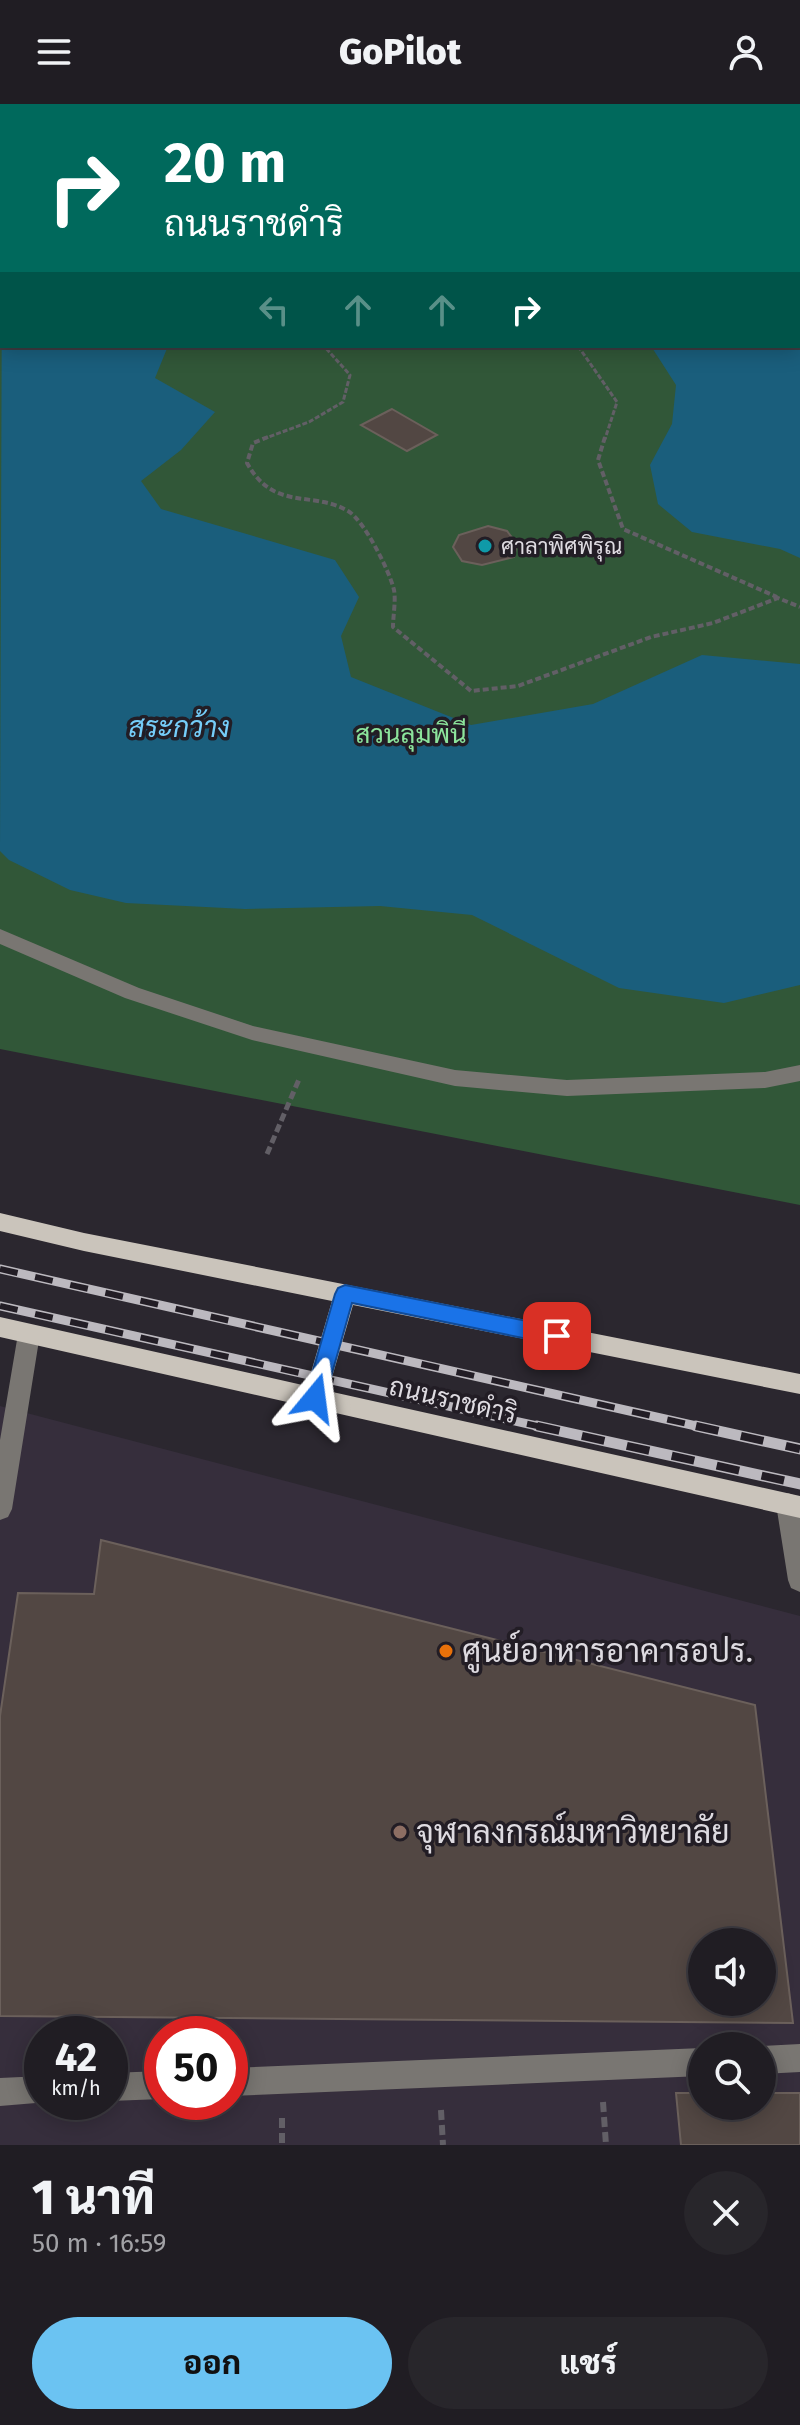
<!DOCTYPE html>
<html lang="th">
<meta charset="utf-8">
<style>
:root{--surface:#201d23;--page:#28262b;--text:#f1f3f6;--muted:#a2a2a6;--line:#3d3b41;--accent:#6bc3f2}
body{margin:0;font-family:"Fira Sans",Sarabun,sans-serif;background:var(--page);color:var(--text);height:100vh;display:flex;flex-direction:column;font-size:30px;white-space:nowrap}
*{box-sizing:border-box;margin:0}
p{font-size:26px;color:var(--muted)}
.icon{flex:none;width:44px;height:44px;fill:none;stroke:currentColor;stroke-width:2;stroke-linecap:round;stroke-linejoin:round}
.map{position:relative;height:2041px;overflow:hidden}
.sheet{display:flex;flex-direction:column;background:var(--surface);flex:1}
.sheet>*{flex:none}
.hud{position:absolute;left:0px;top:0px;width:800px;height:244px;box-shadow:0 4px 20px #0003,0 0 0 2px var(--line);background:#00695c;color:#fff;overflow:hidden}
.buttons{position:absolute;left:688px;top:1824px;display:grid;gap:16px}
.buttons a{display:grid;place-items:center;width:88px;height:88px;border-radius:50%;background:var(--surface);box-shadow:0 4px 20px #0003,0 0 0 2px var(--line);font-size:40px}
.speed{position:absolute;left:24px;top:1912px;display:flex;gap:16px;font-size:40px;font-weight:700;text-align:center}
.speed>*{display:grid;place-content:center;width:104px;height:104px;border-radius:50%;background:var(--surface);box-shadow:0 4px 20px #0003,0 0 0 2px var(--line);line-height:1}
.speed small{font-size:20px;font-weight:400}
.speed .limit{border:12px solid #d22;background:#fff;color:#111}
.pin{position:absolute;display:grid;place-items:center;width:68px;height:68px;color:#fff;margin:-34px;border-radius:16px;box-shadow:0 4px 12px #0006}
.me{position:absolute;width:88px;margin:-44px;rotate:16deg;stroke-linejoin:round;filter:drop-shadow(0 0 6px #0008)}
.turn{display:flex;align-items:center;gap:28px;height:168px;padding:0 32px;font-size:36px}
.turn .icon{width:104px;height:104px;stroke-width:2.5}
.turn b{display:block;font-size:56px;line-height:68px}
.lanes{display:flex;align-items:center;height:76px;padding:0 32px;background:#0003;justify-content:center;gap:40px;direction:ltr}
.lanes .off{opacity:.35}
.round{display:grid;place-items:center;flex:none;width:84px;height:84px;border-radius:42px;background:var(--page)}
.headline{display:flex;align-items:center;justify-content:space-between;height:136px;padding:0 32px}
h1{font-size:48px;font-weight:800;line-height:60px}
.primary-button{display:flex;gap:16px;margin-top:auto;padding:16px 32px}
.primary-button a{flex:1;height:92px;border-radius:48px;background:var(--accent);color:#111;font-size:32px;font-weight:800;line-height:92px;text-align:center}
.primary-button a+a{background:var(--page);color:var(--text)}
header{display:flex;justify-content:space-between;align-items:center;height:104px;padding:0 32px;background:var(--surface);font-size:36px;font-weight:800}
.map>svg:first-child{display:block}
.built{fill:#362e3c;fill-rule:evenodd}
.green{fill:#315738;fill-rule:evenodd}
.water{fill:#1a5e7c}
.building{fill:#524743;stroke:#6b605b;stroke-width:2;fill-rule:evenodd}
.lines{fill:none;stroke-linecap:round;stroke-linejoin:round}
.path-far3{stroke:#625f66;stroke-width:3;stroke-dasharray:5 2;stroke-linecap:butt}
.path-far2{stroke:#625f66;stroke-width:4;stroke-dasharray:6 3;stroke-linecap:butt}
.path-far1{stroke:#625f66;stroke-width:5;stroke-dasharray:8 4;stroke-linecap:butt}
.path{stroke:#625f66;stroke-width:6;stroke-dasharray:10 5;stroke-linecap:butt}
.minor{fill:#797672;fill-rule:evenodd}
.major{fill:#cac4bb;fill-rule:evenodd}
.rail-far1-casing{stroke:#bcb9bf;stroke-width:9}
.rail-casing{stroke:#bcb9bf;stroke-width:11}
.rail-far1{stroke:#221d25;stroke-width:6;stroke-dasharray:18;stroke-linecap:butt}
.rail{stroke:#221d25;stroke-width:8;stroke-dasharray:23;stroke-linecap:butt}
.route{fill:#1a73e8;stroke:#114b97;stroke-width:2}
.culture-dot{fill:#0f9aa8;stroke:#221d25;stroke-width:3}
.food-dot{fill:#e8710a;stroke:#221d25;stroke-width:3}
.education-dot{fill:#8d6e63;stroke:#221d25;stroke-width:3}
.labels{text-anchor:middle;stroke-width:7;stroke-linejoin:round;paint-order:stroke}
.far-poi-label{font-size:22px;fill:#dedbe1;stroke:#221d25;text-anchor:start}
.park-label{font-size:26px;fill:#8ce49c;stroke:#221d25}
.street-label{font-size:26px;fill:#dedbe1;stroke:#221d25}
.water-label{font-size:28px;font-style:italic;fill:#75cdf9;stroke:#221d25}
.near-poi-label{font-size:32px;fill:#dedbe1;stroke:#221d25;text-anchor:start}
</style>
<header><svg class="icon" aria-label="menu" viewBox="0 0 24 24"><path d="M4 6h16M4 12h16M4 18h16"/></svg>GoPilot<svg class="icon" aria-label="person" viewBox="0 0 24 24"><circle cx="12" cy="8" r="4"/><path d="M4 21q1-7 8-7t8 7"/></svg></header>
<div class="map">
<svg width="800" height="2041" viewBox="0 0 800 2041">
<rect width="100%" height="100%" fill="#2b272f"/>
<path class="built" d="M0,1302L800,1512V2041H0ZM702,1838H762V1898H702ZM42,1930H110V1998H42ZM162,1930H230V1998H162ZM702,1942H762V2002H702Z"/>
<path class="green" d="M0,0H800V1101L0,945ZM2,2H798V242H2Z"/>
<path class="water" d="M798,62L800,66V454L780,445L692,428L658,400L650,361L672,320L676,281L651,242H798Z
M2,145V242H168L155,274L215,308L181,346L141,377L161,405L335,456L359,493L341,532L351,573L471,621L593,600L702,551L800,560V881L724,899L619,884L472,811L380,802L245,805L126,799L70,786L9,756L0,747Z"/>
<path class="building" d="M392,305L437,331L407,347L361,321Z
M488,422L507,427L517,440L514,453L482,461L462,457L453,443L459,431Z
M101,1436L755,1601L793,1919L0,1912V1612L18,1489L94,1490ZM702,1838H762V1898H702Z
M676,1989H702V2002H762V1989H800V2041H681Z"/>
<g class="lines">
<path class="path-far3" d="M783,0L786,2
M288,2L296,0
M578,242L617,298L605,335
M263,335L309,318L343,298L350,271L324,242"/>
<path class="path-far2" d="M268,333L253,339L247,359C274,408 312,386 348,407C364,416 390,468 394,486C396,497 393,512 393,523L471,587L518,582L651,533L713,519L778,494L800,503
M605,333L598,356L623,425L777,493"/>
<path class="path-far1" d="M267,1050L300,973"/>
<path class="path" d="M603,1998L606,2041
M441,2006L443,2041
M282,2014V2041"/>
<path class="minor" d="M0,825L139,884L253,922L455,966L567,976L765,968L800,961V977L765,984L567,992L455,982L252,936L125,894L0,840Z
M29,1220L37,1223L40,1230L12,1405L8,1413L0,1416V1336L18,1230L21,1223Z
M788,1389L796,1392L800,1402V1488L791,1484L788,1476L776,1400L780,1392Z
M800,1940V1968L762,1970L761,1942Z
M702,1944V1972L230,1992V1964Z
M162,1967V1995L110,1997V1969Z
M42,1972V1998H48L0,2002V1974Z"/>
<path class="major" d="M0,1109L84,1129L800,1270V1290L353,1201L328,1287L800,1392V1414L0,1233V1213L307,1282L332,1197L84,1147L0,1127Z"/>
<defs>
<path id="rail-far1" d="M0,1165L705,1324
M0,1202L546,1324"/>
<path id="rail" d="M537,1322L800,1380
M696,1322L800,1345"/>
</defs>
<use href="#rail-far1" class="rail-far1-casing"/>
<use href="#rail" class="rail-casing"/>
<use href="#rail-far1" class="rail-far1"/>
<use href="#rail" class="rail"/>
</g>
<path class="route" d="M345,1181L557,1223L564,1226L567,1232L564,1238L557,1241L352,1199L325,1294L322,1300L315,1303L308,1300L305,1294L335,1190L338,1184Z"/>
<circle class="culture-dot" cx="485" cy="442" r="8"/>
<circle class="food-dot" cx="446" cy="1547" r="8"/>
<circle class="education-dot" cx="400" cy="1728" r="8"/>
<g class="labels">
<g class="far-poi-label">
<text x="501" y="450">ศาลาพิศพิรุณ</text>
</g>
<g class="park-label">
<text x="411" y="639">สวนลุมพินี</text>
</g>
<g class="street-label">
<text transform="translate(453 1296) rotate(13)" y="9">ถนนราชดำริ</text>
</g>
<g class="water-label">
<text x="179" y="633">สระกว้าง</text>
</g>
<g class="near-poi-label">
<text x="462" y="1558">ศูนย์อาหารอาคารอปร.</text>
<text x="416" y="1739">จุฬาลงกรณ์มหาวิทยาลัย</text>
</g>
</g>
</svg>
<div class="buttons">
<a><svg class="icon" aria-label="sound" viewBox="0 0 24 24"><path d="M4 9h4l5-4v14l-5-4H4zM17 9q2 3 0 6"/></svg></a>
<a><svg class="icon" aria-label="search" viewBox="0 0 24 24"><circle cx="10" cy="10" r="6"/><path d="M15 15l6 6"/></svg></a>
</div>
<div class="speed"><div>42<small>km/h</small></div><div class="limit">50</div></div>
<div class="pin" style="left:557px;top:1232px;background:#d93025"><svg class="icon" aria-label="arrive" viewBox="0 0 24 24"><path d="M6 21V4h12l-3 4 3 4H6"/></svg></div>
<svg class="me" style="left:315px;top:1294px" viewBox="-20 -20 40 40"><path d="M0-17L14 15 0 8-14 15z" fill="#1a73e8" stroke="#fff" stroke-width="4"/></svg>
<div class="hud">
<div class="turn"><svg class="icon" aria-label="right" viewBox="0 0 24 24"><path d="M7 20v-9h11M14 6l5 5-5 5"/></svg><div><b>20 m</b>ถนนราชดำริ</div></div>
<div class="lanes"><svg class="icon off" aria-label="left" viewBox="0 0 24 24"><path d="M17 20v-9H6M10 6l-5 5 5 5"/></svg><svg class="icon off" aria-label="ahead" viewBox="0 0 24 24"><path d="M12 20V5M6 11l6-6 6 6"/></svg><svg class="icon off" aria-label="ahead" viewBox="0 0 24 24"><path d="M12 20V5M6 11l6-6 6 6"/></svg><svg class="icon" aria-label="right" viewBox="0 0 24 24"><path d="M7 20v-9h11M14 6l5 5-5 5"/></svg></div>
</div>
</div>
<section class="sheet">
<div class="headline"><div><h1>1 นาที</h1><p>50 m · 16:59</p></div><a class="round"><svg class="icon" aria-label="close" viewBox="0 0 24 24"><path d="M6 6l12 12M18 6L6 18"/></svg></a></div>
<div class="primary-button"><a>ออก</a><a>แชร์</a></div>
</section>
